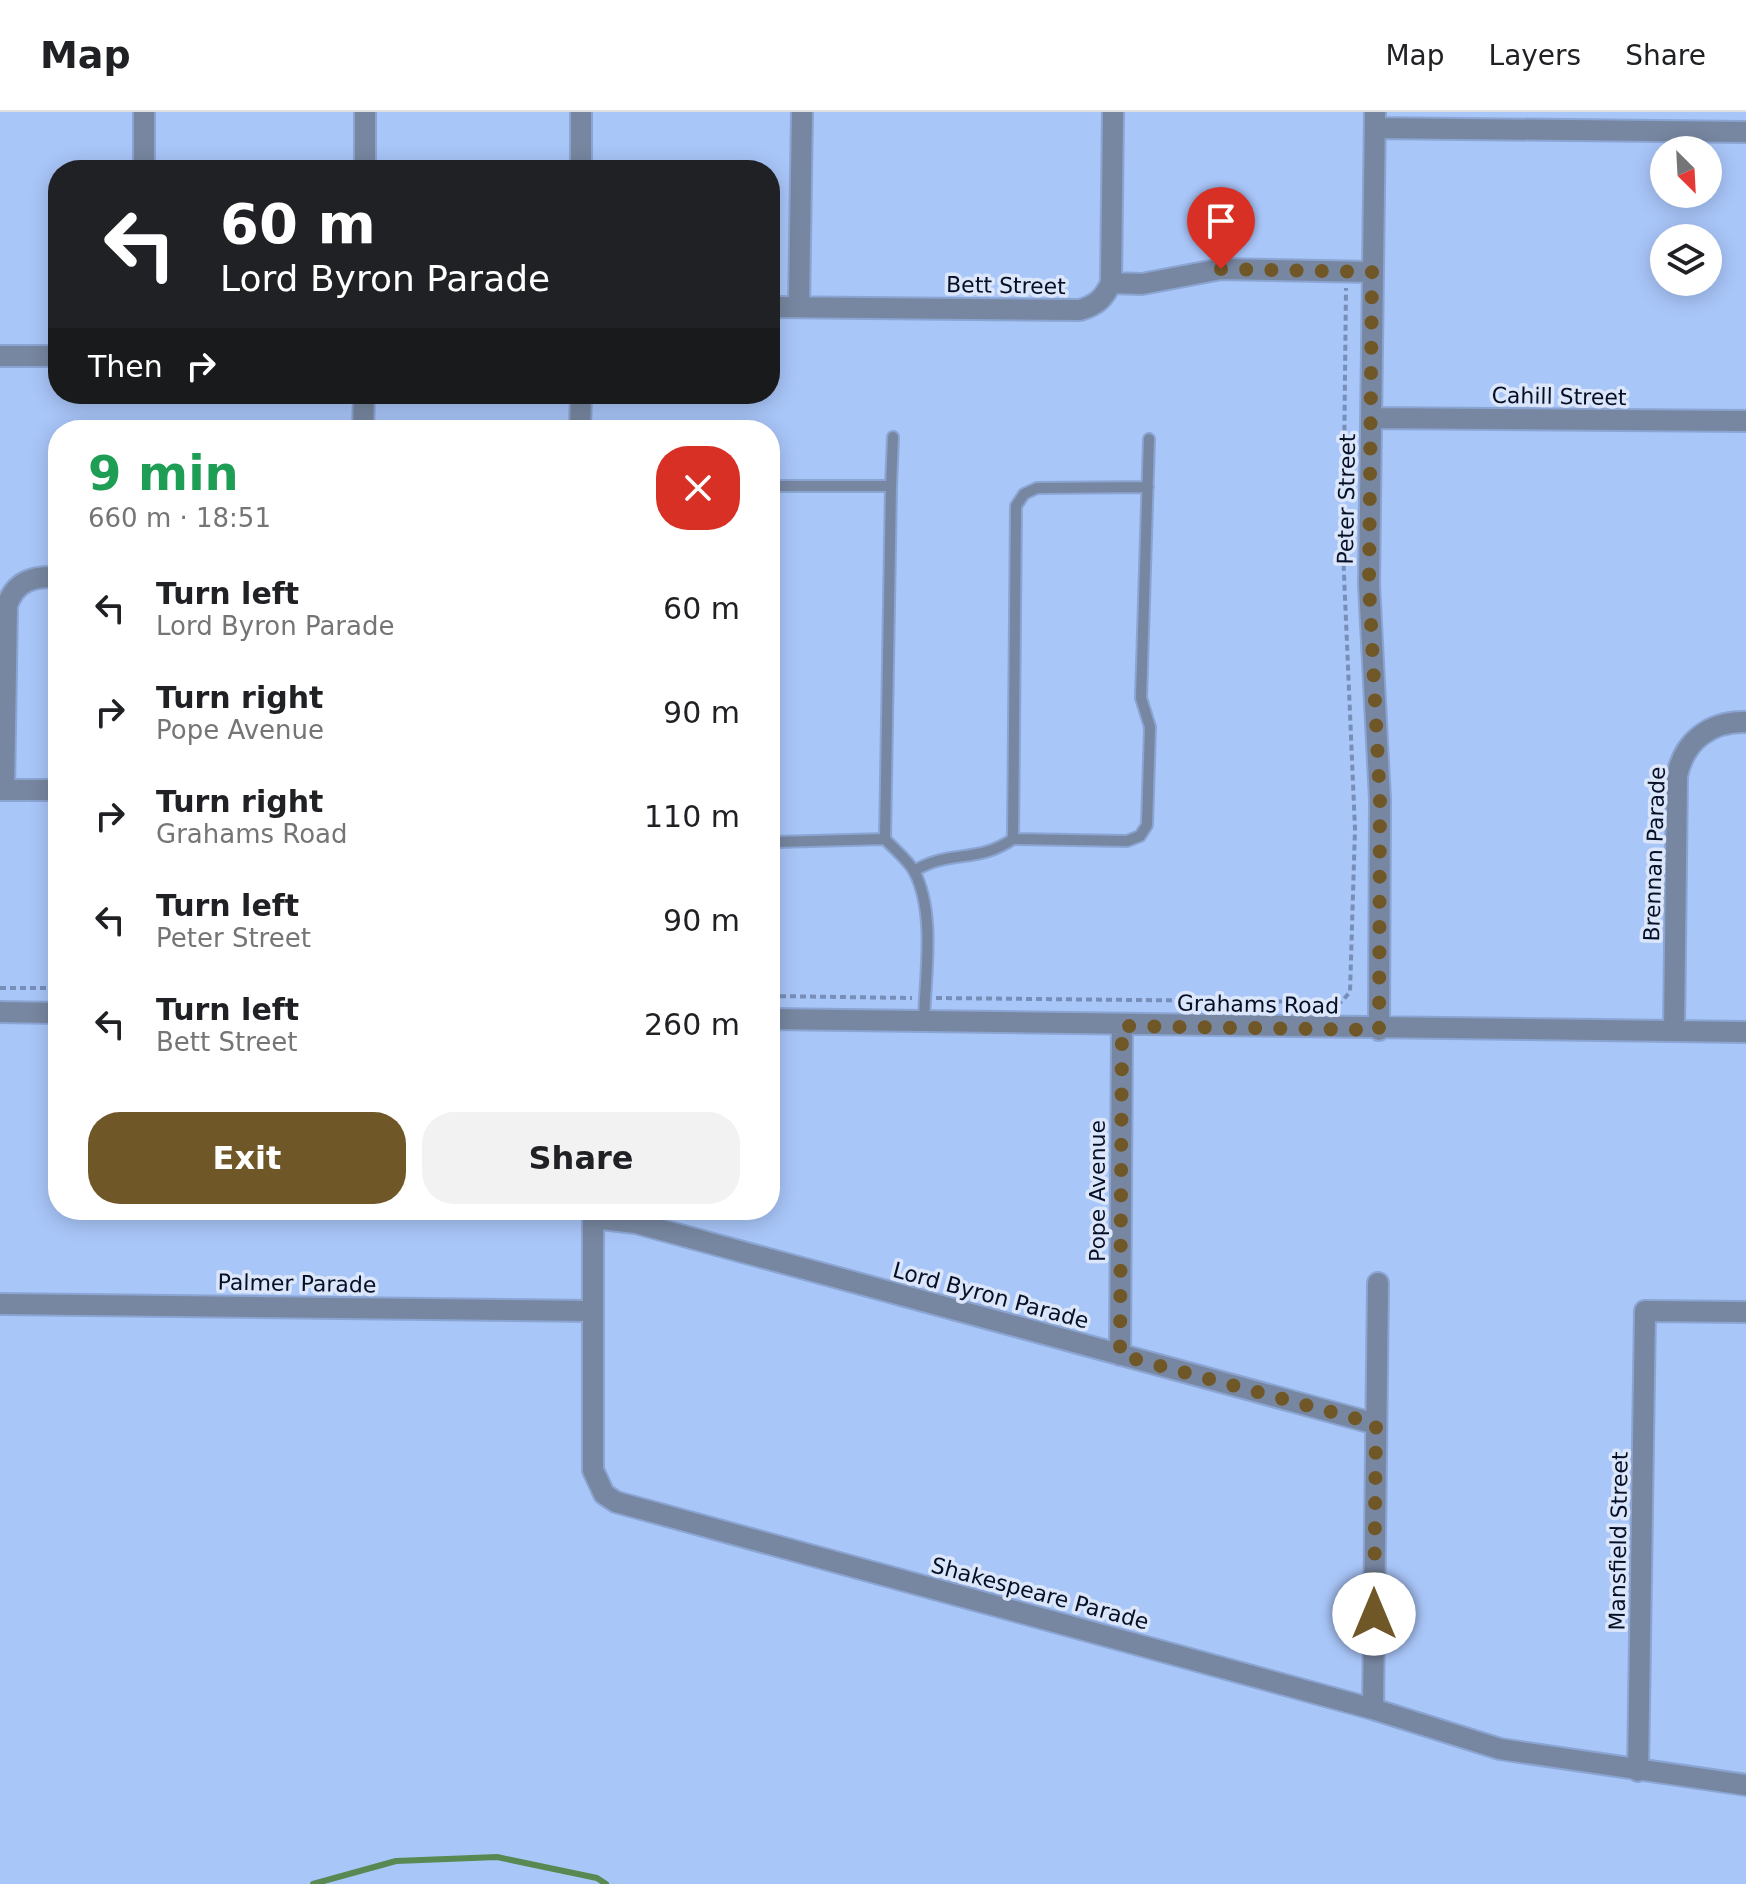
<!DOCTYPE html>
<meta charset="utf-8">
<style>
:root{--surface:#fff;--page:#f2f2f2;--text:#202124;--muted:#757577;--line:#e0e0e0;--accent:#705728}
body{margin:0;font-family:"DejaVu Sans",sans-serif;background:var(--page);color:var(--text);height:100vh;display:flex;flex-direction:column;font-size:30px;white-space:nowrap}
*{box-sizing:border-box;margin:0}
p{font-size:26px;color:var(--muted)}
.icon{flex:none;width:44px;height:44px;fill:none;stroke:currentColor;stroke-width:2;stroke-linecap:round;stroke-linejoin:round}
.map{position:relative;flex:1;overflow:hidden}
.drawer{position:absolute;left:48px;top:308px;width:732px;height:800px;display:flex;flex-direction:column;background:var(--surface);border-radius:32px;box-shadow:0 4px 20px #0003}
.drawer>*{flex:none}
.banner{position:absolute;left:48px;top:48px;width:732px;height:244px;border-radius:32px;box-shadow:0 4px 20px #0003;background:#202124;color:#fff;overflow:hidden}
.needle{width:52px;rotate:156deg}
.buttons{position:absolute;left:1650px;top:24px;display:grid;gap:16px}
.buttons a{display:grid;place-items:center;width:72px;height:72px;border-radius:50%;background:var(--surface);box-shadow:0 4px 20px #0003;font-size:40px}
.pin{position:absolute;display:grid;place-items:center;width:68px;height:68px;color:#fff;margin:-82px -34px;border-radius:50% 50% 50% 0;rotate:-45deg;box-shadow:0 0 8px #0007}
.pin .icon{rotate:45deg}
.me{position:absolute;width:88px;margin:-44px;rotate:0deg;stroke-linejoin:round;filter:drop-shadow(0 0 6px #0008)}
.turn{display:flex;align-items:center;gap:28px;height:168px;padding:0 40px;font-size:36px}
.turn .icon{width:104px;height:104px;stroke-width:2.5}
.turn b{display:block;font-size:56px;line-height:68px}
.then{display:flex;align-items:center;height:76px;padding:0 40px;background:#0003;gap:16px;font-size:30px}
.round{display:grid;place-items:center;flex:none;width:84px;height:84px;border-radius:32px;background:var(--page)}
.head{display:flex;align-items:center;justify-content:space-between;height:136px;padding:0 40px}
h1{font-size:48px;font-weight:700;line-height:60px;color:#1e9e55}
.primary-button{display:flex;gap:16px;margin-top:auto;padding:16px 40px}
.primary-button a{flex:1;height:92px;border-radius:32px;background:var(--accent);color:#fff;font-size:32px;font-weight:700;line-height:92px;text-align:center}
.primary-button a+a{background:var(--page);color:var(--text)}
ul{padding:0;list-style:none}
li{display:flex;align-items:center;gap:24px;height:104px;padding:0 40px}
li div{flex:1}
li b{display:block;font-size:30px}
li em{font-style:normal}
header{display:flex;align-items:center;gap:48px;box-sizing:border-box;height:112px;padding:0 40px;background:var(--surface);border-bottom:2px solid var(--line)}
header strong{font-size:38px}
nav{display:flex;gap:44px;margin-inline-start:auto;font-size:28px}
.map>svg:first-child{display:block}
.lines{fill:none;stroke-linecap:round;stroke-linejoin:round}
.stream{stroke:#598952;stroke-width:6}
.lane-casing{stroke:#8ba5d3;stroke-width:14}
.street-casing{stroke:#8ba5d3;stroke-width:24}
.path{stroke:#778eb8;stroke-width:4;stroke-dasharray:6 4;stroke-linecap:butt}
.lane{stroke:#7887a1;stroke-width:10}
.street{stroke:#7887a1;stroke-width:20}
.route{stroke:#705728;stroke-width:14;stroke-dasharray:0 25.2}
.labels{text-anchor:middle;stroke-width:7;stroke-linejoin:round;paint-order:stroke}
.street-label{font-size:22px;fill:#050f26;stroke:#dbe6fa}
</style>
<header>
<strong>Map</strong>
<nav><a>Map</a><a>Layers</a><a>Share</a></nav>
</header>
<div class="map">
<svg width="1746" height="1772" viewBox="0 0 1746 1772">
<rect width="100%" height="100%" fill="#a9c6f9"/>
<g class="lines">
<path class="stream" d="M313,1772L396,1749L497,1745L597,1766L606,1772"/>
<defs>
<path id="lane" d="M770,374H891L885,727C894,737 908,748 914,759C936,801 925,863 924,909
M891,374L893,325
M770,726L776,730L885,727
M1013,727L1127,729L1140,724L1147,713L1150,615L1141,586L1149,327
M914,759C950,737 977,752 1013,727L1016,394L1024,382L1037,376L1148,375"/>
<path id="street" d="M1375,0L1369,472L1380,688L1379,918
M1375,16L1746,20
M144,58V0
M365,58V0
M581,58V0
M1111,171L1113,0
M770,195L1080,198C1097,193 1104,186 1111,171L1142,172L1221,157L1372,160
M799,195L802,0
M0,244H58
M1372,306L1746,309
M363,318L364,282
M580,318L581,282
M0,678H58
M4,678L7,493C16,468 34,464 58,465
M0,900L58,901
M770,907L1746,920
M1674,919L1677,664C1684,629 1710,609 1746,610
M593,1098V1358L604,1382L616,1390L1373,1597L1500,1637L1746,1673
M593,1106L636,1111L1376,1312
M0,1192L593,1199
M1120,1243L1122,914
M1373,1597L1378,1171
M1638,1659L1645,1199L1746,1200"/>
</defs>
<use href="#lane" class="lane-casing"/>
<use href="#street" class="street-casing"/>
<path class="path" d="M0,876H58
M770,884L912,886
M936,886L1341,890L1350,880L1355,717L1343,439L1346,176"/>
<use href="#lane" class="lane"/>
<use href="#street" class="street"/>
</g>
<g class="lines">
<path class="route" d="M1221,157L1372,160L1369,472L1380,688L1379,918L1122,914L1120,1243L1376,1312L1374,1502"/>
</g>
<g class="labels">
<g class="street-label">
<text transform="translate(1006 173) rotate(1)" y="8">Bett Street</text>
<text transform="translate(1559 284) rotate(1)" y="8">Cahill Street</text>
<text transform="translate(1346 387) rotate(-89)" y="8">Peter Street</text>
<text transform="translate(1654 742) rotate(-88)" y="8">Brennan Parade</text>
<text transform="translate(1258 892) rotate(1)" y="8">Grahams Road</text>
<text transform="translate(1097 1079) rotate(-90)" y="8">Pope Avenue</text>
<text transform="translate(297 1171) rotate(1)" y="8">Palmer Parade</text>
<text transform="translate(991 1183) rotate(15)" y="8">Lord Byron Parade</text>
<text transform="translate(1618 1429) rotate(-89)" y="8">Mansfield Street</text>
<text transform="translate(1040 1481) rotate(15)" y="8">Shakespeare Parade</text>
</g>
</g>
</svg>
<div class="buttons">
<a><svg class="needle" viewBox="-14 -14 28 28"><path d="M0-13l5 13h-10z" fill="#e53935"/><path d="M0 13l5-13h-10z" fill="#757577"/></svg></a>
<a><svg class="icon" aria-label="layers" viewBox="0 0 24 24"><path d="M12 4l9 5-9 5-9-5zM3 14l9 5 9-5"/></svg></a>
</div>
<div class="pin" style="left:1221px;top:157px;background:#d93025"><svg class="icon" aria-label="arrive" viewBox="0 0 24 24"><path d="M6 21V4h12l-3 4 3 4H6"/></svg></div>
<svg class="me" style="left:1374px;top:1502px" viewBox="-20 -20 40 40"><circle r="19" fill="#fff"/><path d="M0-13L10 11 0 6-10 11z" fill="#705728"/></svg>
<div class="banner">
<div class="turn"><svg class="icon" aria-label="left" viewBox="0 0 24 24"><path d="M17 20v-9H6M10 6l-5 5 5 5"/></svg><div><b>60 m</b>Lord Byron Parade</div></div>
<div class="then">Then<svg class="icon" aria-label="right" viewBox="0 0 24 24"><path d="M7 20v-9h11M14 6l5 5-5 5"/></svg></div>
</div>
<section class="drawer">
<div class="head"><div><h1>9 min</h1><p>660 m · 18:51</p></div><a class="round" style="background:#d93025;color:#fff"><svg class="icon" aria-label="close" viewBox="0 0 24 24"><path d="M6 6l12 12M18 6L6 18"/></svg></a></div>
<ul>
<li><svg class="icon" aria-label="left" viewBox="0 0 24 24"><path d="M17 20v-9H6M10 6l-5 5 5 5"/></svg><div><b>Turn left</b><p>Lord Byron Parade</p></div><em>60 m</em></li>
<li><svg class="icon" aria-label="right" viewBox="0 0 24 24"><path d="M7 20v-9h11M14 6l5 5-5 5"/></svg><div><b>Turn right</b><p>Pope Avenue</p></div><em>90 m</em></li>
<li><svg class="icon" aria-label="right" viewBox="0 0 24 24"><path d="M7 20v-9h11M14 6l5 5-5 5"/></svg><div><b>Turn right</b><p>Grahams Road</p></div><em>110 m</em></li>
<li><svg class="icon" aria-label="left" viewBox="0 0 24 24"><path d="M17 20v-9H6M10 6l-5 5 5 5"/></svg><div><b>Turn left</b><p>Peter Street</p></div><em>90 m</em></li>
<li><svg class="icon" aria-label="left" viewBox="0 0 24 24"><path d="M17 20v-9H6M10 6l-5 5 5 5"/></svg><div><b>Turn left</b><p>Bett Street</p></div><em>260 m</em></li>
</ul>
<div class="primary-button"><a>Exit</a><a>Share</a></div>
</section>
</div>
